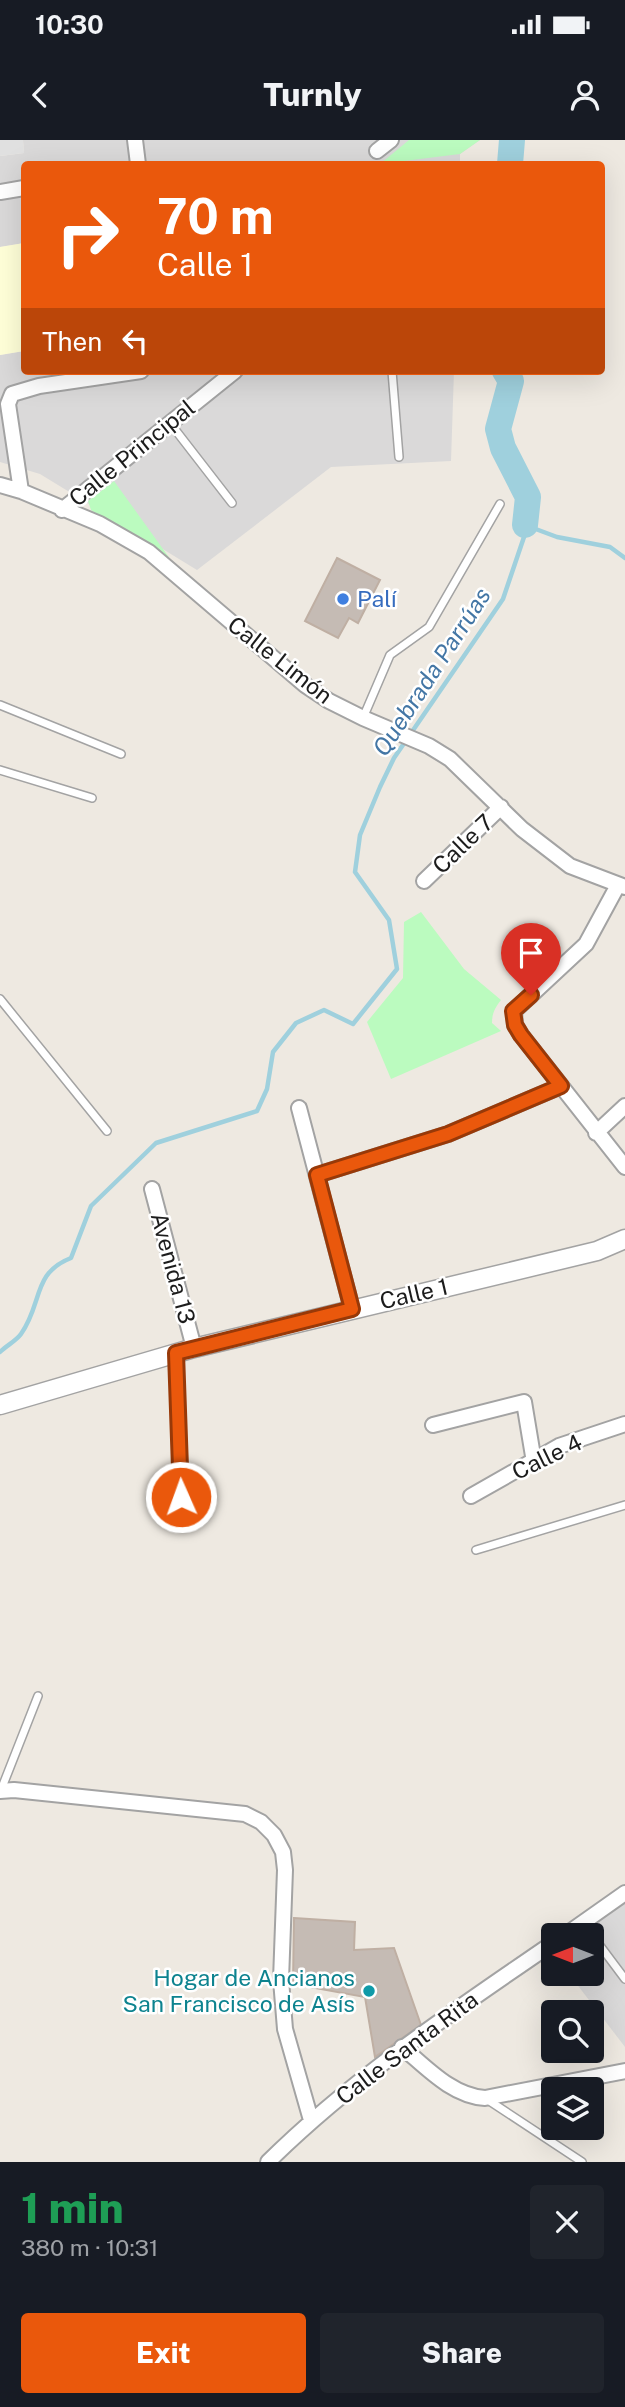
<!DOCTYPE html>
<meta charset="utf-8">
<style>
:root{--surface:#171b24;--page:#20242c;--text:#f1f3f6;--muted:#9ea1a6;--accent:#ea580c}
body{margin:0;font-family:"Public Sans",sans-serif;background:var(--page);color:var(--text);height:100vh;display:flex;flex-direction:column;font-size:26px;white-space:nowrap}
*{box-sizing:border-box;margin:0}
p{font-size:23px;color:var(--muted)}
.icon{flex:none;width:38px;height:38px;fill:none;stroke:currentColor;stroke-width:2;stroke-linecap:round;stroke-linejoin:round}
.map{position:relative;height:2022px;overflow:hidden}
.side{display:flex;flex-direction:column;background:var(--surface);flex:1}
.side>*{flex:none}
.top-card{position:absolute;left:21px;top:21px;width:584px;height:214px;border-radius:7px;box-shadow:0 7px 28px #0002;background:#ea580c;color:#fff;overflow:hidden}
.needle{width:46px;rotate:270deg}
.tools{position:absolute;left:541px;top:1783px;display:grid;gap:14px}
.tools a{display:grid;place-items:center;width:63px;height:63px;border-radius:7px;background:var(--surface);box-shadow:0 7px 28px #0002;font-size:35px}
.pin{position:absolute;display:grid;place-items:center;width:60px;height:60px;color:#fff;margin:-72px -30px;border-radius:50% 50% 50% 0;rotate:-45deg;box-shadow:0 0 7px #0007}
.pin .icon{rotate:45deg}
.me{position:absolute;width:77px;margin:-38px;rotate:358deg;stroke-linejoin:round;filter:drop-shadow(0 0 5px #0008)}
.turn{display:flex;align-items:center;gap:24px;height:147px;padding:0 21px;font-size:32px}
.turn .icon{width:91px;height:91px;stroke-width:2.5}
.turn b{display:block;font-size:49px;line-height:60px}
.then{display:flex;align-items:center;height:66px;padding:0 21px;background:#0003;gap:14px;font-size:26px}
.round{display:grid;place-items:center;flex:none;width:74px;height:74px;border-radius:7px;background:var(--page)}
.overview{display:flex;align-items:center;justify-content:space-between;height:119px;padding:0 21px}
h1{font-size:42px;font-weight:800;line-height:52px;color:#1e9e55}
.action{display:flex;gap:14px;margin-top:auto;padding:14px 21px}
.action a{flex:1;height:80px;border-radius:7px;background:var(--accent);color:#fff;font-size:28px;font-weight:800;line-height:80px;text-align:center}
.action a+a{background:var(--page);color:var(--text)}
.status{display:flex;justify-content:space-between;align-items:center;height:49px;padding:0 35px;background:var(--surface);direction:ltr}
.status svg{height:19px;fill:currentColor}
header{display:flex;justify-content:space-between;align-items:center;height:91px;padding:0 21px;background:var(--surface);font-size:32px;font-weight:800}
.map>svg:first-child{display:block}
.residential{fill:#dad9d9}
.education{fill:#ffffd8}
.park{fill:#bbfbbf}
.parking{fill:#e0e0e0}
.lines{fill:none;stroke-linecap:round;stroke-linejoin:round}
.stream{stroke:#9fd0dd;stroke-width:4.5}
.river{stroke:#9fd0dd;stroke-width:26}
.building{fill:#c5bbb4;stroke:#bfafa3;stroke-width:2}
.service-casing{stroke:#a3a3a3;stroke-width:10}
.minor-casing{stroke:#a3a3a3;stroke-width:18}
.tertiary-casing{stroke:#a3a3a3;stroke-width:21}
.service{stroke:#fff;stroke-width:7}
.minor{stroke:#fff;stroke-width:14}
.tertiary{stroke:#fff;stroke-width:18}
.route-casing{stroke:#983908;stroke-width:18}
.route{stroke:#ea580c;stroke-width:12}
.shop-dot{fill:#3f7fe0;stroke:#fff;stroke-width:2.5}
.culture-dot{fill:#0f9aa8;stroke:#fff;stroke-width:2.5}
.labels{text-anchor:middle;stroke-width:5;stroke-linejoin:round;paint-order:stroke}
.street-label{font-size:23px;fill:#1c1c1c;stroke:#fff}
.shop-label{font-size:23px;fill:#366cbe;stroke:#fff;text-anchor:start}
.culture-label{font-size:23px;fill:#0d838f;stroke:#fff;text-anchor:end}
.water-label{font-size:24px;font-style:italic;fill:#4376a5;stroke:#fff}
</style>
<div class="status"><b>10:30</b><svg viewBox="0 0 49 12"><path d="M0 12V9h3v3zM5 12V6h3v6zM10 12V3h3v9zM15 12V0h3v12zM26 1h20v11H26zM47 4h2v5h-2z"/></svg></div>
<header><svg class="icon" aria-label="back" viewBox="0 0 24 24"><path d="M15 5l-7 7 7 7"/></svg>Turnly<svg class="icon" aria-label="person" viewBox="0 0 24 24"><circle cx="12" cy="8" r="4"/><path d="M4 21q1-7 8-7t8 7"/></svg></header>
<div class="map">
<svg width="625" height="2022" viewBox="0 0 625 2022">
<rect width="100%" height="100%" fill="#eee9e1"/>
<path class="residential" d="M23,0H480L460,14V24H24V103L0,107V16L24,13Z
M24,211V231H454L451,321L331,327L197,430L40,334L0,322V215Z
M625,1763V1907L569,1834H592V1796L580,1795Z"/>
<path class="education" d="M24,103V211L0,215V107Z"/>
<path class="park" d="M409,0H480L460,14L380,24Z
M114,341L176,427L91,370L88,361Z
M421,772L464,829L501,860C495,868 492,873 492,883L501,891L391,939L367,882L403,838L404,782Z"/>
<path class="parking" d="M0,0H23L24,13L0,16Z"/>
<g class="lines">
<path class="stream" d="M0,1212C6,1206 16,1201 21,1194C43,1163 32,1133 71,1118L91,1066L156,1003L257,971L267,949L273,912L296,883L324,870L353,884L397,829L389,780L355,732L360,695L380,647L394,618L503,459L524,397L525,385L557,397L610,407L625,418"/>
<path class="river" d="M510,24L512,0
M505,231L511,241L498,289L503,308L528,357L525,385"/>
</g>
<path class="building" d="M337,418L380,440L358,483L349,478L338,498L305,481Z
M294,1778L355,1782L354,1810L394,1808L421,1885L375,1917L365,1857L293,1844Z"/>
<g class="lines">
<defs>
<path id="service" d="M392,231L399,317
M170,283L232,363
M0,565L121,614
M363,578L390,515L429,487L500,364
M0,630L92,658
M0,859L107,991
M176,1215L181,1357
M476,1410L625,1365
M1,1650L38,1556
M583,1783L625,1839
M485,1958L582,2022"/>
<path id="minor" d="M135,0L138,24
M377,11L391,0
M0,52L24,48
M0,345L21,351L100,384L149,412L305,545L329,561L363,578L429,606L450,619L522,689L570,726L625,747
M21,351L8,264L12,254L39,246L141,231
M62,370L235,231
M424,741L501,667
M618,745L586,804L514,871L515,885L521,895L625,1027
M299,968L352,1169
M596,993L625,966
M317,1035L448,994L561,946
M152,1049L194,1208
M433,1285L524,1262L534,1322
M471,1356L559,1306L625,1284
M0,1651L14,1650L245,1674L261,1682L274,1695L283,1712L285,1730L281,1840L285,1889L311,1980
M564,1796L625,1753
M402,1907C426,1927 452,1956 485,1958L625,1931
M268,2022C354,1937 454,1871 553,1803"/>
<path id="tertiary" d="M0,1265L194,1208L597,1111L625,1099"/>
</defs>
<use href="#service" class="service-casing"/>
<use href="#minor" class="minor-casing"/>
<use href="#tertiary" class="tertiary-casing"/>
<use href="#service" class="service"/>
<use href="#minor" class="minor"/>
<use href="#tertiary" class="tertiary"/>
</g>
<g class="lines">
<defs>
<path id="route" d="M181,1357L176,1213L352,1169L317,1035L448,994L561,946L521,895L515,885L513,871L531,855"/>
</defs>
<use href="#route" class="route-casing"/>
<use href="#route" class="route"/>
</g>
<circle class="shop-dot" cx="343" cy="459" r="7"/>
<circle class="culture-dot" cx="369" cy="1851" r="7"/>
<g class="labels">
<g class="street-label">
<text transform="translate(132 313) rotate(-39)" y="8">Calle Principal</text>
<text transform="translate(280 520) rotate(38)" y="8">Calle Limón</text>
<text transform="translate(463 704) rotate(-44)" y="8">Calle 7</text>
<text transform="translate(173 1128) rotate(75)" y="8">Avenida 13</text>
<text transform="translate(414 1154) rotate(-13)" y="8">Calle 1</text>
<text transform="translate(547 1317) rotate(-26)" y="8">Calle 4</text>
<text transform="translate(407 1908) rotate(-37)" y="8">Calle Santa Rita</text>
</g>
<g class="shop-label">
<text x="357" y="467">Palí</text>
</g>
<g class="culture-label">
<text x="355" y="1846">Hogar de Ancianos<tspan x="355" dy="26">San Francisco de Asís</tspan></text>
</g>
<g class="water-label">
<text transform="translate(432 532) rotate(-57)" y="8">Quebrada Parrúas</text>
</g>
</g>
</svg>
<div class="tools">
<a><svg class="needle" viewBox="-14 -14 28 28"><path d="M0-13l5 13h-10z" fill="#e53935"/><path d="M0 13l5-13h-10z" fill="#9ea1a6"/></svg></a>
<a><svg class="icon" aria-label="search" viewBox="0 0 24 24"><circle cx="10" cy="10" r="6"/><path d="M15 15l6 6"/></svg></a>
<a><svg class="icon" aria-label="layers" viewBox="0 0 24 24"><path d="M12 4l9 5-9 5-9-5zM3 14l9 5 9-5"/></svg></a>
</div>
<div class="pin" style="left:531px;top:855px;background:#d93025"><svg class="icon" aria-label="arrive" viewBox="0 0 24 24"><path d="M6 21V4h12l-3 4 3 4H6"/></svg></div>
<svg class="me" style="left:181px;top:1357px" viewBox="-20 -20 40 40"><circle r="17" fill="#ea580c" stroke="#fff" stroke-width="3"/><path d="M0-11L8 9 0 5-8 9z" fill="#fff"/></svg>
<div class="top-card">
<div class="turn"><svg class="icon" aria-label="right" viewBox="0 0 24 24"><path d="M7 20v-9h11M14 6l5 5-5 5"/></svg><div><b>70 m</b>Calle 1</div></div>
<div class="then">Then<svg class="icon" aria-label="left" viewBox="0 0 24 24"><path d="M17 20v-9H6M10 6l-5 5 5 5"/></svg></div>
</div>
</div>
<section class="side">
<div class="overview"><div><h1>1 min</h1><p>380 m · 10:31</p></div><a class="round"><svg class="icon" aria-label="close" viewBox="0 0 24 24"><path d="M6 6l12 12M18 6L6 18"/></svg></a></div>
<div class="action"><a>Exit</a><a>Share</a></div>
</section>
